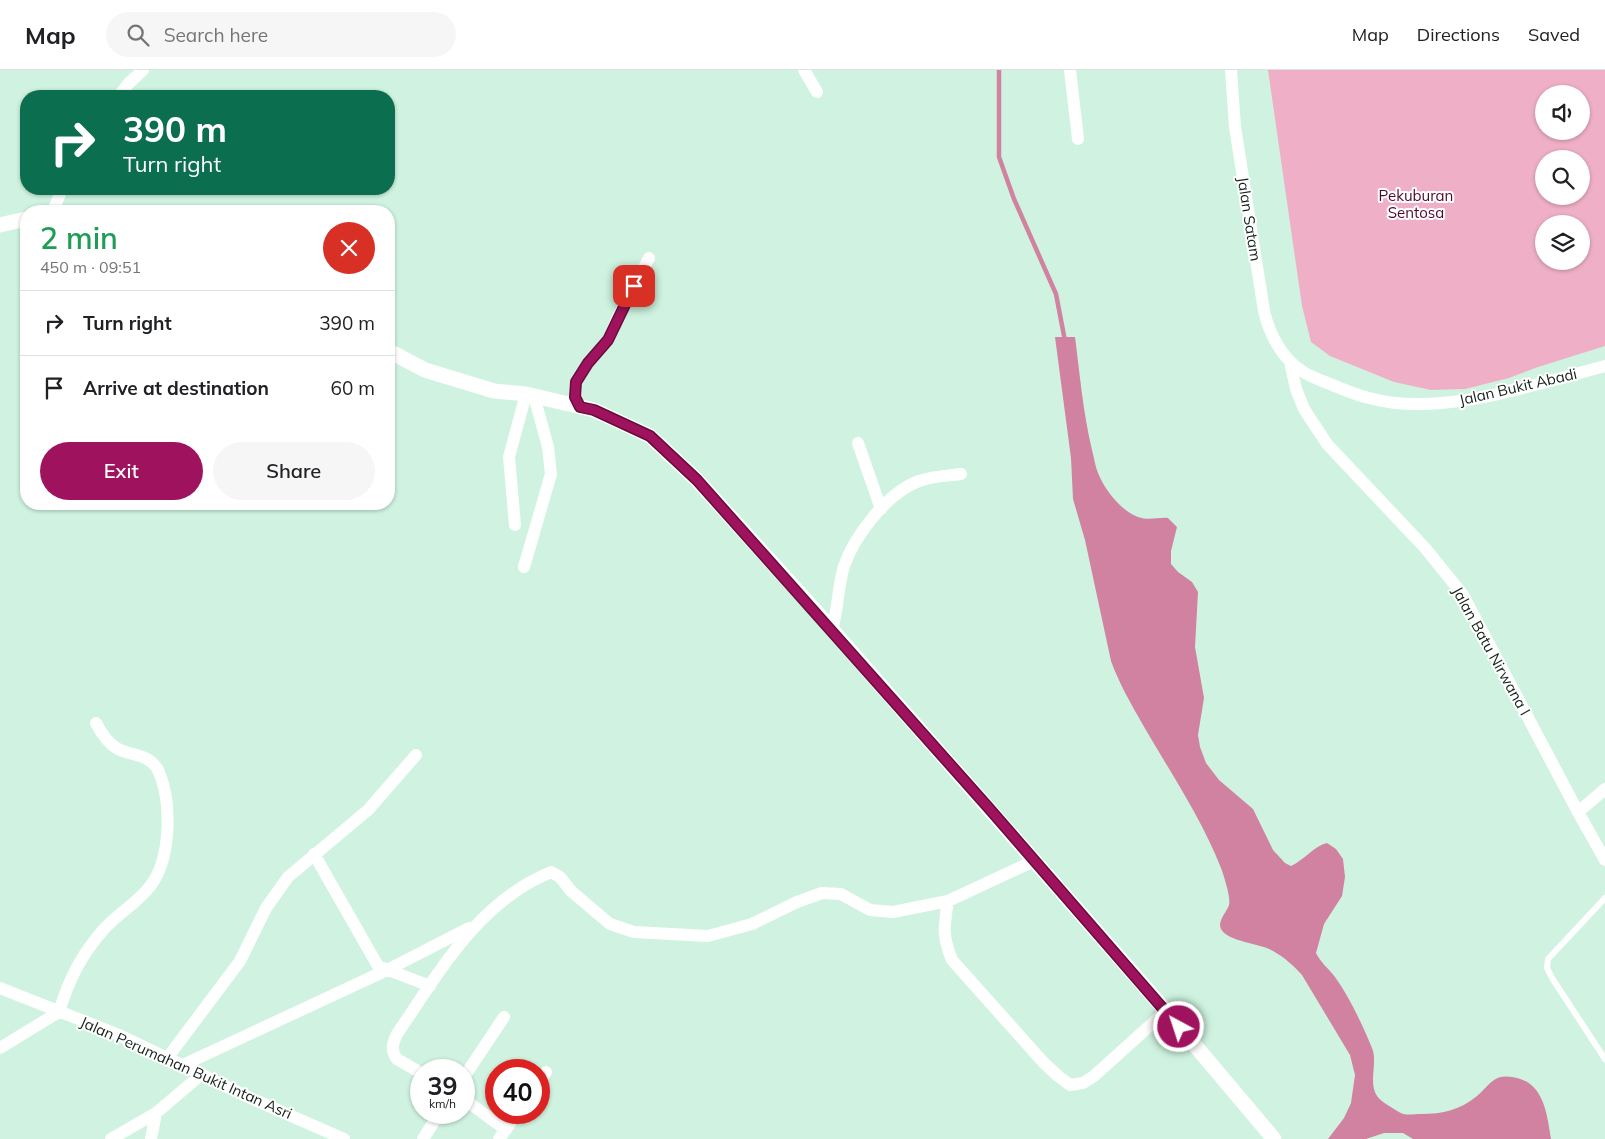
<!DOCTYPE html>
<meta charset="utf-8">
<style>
:root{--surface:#fff;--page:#f6f6f6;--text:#202124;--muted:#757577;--line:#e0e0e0;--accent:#9f125d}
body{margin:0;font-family:Mulish,sans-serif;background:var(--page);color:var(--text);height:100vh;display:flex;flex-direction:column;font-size:19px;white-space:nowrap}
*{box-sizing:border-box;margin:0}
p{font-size:16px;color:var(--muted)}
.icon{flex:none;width:28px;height:28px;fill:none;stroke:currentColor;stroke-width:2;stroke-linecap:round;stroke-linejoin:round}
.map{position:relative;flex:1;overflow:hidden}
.details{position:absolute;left:20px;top:135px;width:375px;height:305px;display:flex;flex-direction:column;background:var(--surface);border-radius:20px;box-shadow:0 1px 4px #0004}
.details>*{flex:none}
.top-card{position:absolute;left:20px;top:20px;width:375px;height:105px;border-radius:20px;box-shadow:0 1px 4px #0004;background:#0b6e4f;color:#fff;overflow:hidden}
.tools{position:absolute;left:1535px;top:15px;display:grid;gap:10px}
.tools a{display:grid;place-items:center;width:55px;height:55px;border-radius:50%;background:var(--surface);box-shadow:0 1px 4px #0004;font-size:25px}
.speed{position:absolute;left:410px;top:989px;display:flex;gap:10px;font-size:25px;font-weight:700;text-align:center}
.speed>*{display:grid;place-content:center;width:65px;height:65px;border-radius:50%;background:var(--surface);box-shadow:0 1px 4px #0004;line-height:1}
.speed small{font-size:12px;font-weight:400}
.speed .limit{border:8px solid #d22;background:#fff;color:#111}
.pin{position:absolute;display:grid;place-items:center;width:42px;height:42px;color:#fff;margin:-21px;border-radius:10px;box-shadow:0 2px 8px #0006}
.me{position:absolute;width:55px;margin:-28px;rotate:320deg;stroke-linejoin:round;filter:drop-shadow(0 0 4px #0008)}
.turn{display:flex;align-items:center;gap:18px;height:105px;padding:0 20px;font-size:22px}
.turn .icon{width:65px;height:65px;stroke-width:2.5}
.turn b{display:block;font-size:35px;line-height:42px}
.round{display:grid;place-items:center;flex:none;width:52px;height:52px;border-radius:26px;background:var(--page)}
.head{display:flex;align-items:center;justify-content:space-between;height:85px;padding:0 20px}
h1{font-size:30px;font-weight:600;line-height:38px;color:#1e9e55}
.cta{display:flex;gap:10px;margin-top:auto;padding:10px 20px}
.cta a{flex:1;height:58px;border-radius:30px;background:var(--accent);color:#fff;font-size:20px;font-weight:600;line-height:58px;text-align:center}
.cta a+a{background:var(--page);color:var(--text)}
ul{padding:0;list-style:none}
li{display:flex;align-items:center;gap:15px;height:65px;padding:0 20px;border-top:1px solid var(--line)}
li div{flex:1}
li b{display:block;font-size:19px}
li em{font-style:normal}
header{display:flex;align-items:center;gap:30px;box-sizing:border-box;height:70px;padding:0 25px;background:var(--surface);border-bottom:1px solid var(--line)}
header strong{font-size:24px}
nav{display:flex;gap:28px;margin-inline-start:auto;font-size:18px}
.search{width:350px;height:45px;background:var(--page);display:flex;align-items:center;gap:12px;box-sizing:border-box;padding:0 18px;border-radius:28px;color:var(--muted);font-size:19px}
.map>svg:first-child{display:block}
.green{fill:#efb0c7;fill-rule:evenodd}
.water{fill:#d082a0}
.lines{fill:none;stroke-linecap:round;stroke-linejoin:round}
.stream{stroke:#d082a0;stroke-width:4.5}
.service{stroke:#fff;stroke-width:6}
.minor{stroke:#fff;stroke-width:12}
.tertiary{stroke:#fff;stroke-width:15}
.route-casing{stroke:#670c3c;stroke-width:12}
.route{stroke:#9f125d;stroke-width:9}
.labels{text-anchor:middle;stroke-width:4;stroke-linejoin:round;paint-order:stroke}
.park-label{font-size:15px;fill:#4f082c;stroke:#fff}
.street-label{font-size:15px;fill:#14221b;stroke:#fff}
</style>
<header>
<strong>Map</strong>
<div class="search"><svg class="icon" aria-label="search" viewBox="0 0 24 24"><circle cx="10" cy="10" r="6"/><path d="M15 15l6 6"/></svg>Search here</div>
<nav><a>Map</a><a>Directions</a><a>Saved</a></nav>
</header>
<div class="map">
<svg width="1605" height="1069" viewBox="0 0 1605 1069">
<rect width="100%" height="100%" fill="#cff3e0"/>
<path class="green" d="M1268,0H1605V276L1538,297L1509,308L1465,319L1431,320L1394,312L1330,286L1311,272L1302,236ZM1544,24H1581V61H1544ZM1544,89H1581V126H1544ZM1544,154H1581V191H1544Z"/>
<path class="water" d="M1055,267H1075C1080,305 1083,343 1092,380C1094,387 1095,396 1098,403C1105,420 1120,440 1138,447C1149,451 1158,447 1168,448L1177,457L1171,481V494L1178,502L1192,512L1198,522L1195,577L1204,628L1198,665L1200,677L1206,693L1219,710L1253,739L1273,780L1285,793L1291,796C1304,790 1314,776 1327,773L1336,779L1343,789L1345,807L1342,826L1324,854L1316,883C1321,893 1328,898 1335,907C1350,928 1362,954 1372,978C1378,992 1368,1013 1377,1026C1381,1032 1393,1038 1399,1042C1404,1046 1414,1044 1421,1044C1443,1044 1460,1040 1477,1026C1483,1021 1488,1014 1494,1010C1499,1006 1506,1006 1512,1007C1544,1011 1547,1044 1551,1069H1413L1403,1063H1384L1366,1069H1328L1344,1048L1351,1033L1355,1005L1350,985L1302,905C1294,896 1284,887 1273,881C1260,873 1228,872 1221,859C1217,851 1227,842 1229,835C1231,828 1224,806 1221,798C1201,747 1170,702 1143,655C1131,634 1119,613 1111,591L1085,470L1073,429L1071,388Z"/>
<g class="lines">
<path class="stream" d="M999,0V87L1014,129L1056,224L1065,271"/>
<path class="service" d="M1605,828L1548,889L1547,898L1552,908L1605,989"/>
<path class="minor" d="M804,0L817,22
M1070,0L1078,69
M1231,0L1235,57L1264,241C1269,263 1282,289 1302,301C1310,307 1321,310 1330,314C1342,319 1356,325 1369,328C1441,348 1535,314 1605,296
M119,26L129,13L143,0
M53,141L62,119
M1290,292L1296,319L1304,339L1327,374L1426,479L1463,525L1578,742L1605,790
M580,337L575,327L576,312L588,293L608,270L619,245L649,188
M858,373L881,439
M515,455L509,387L526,324
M524,497L551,404L548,377L534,326
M832,560C838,539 838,516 844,496C855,465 888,422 919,411C933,406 947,406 961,404
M1578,742L1605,719
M314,784L378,896L430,916
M948,831C944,856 942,866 952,890L1043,992L1058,1006L1070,1015L1083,1013L1094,1006L1166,941
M0,918L119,965L248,1027L344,1069
M0,978L59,942C69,909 81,885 104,859C118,843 138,833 151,815C171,788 172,733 159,702C151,684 133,686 118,679C107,673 101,663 96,653
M168,987L240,891L266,838L288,807L368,740L416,685
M183,995L387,900L469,858
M421,1003L397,989C390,980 393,972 397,964C440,901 478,832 551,802L560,807L571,821L610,854L634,862L708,866L752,854L797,832L822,823L841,824L870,840L893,842L948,831L1034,791
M464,1007L504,947
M539,1013L546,1002
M464,1029L506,1060
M111,1069L156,1043L202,1004
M151,1069L156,1043
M423,1069L440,1042
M499,1069L518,1042"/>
<path class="tertiary" d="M0,155L26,149
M389,281L425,300L494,321L526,324L594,340L650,366L697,410L813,538L1166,941L1274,1069"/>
</g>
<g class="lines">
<defs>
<path id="route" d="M634,216L608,270L588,293L576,312L575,327L580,337L594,340L650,366L697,410L987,736L1179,957"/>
</defs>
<use href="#route" class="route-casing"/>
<use href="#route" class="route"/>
</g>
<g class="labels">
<g class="park-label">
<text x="1416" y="131">Pekuburan<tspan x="1416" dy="17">Sentosa</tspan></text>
</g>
<g class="street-label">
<text transform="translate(1249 149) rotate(81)" y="5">Jalan Satam</text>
<text transform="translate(1518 317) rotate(-13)" y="5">Jalan Bukit Abadi</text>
<text transform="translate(1491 581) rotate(61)" y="5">Jalan Batu Nirwana I</text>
<text transform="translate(186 998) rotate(24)" y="5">Jalan Perumahan Bukit Intan Asri</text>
</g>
</g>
</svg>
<div class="tools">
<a><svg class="icon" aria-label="sound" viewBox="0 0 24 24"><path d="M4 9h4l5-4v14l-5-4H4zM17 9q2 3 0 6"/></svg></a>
<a><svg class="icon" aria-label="search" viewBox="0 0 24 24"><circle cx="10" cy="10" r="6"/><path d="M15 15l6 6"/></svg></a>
<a><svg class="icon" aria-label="layers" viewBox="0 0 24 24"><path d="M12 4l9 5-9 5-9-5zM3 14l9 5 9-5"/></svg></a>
</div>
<div class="speed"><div>39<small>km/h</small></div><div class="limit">40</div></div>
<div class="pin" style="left:634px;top:216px;background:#d93025"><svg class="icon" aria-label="arrive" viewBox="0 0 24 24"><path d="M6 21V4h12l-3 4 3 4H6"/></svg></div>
<svg class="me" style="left:1179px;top:957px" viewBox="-20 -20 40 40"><circle r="17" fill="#9f125d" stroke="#fff" stroke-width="3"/><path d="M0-11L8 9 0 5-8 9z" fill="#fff"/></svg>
<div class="top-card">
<div class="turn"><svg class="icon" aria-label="right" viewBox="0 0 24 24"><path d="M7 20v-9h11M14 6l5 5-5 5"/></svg><div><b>390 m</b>Turn right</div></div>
</div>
<section class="details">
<div class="head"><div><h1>2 min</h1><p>450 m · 09:51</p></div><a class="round" style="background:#d93025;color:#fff"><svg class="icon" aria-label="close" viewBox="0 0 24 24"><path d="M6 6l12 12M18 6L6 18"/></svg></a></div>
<ul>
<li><svg class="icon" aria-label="right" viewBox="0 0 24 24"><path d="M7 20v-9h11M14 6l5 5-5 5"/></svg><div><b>Turn right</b></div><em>390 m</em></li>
<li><svg class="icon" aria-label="arrive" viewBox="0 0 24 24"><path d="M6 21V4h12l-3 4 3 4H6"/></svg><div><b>Arrive at destination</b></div><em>60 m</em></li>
</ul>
<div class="cta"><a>Exit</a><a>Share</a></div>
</section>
</div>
